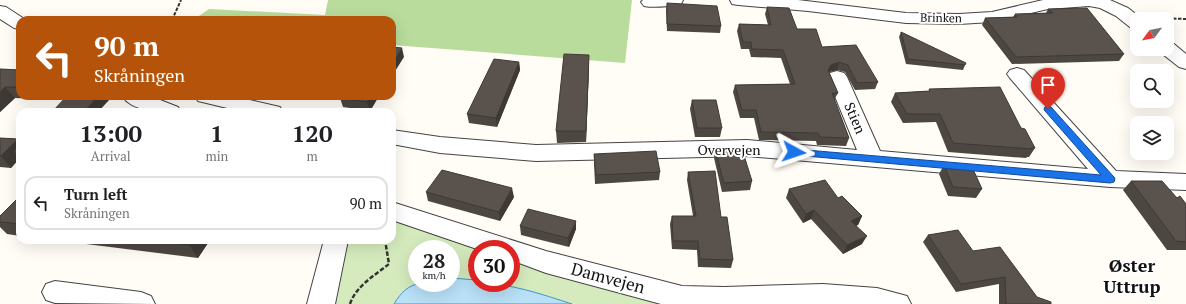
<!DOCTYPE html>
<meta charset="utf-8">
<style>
:root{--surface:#fff;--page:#f6f6f6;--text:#202124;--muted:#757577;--line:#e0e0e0}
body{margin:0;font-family:"PT Serif",serif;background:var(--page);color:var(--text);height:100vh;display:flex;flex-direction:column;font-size:15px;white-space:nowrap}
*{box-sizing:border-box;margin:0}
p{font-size:13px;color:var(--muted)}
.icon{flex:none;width:22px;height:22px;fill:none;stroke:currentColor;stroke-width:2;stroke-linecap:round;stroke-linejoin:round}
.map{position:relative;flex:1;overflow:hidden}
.panel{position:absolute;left:16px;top:108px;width:380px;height:136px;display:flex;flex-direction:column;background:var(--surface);border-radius:12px;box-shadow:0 4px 16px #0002}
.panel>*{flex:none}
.top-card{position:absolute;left:16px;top:16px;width:380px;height:84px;border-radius:12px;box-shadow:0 4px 16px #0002;background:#b45309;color:#fff;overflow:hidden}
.needle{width:26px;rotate:238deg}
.fabs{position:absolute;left:1130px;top:12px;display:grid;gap:8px}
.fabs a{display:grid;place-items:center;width:44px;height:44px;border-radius:8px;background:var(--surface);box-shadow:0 4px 16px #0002;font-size:20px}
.speed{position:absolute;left:408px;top:240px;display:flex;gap:8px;font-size:20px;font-weight:700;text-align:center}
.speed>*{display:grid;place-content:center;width:52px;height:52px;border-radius:50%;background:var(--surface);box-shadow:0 4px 16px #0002;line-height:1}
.speed small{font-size:10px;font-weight:400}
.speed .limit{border:6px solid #d22;background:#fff;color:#111}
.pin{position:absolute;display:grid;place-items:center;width:34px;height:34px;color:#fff;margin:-41px -17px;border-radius:50% 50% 50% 0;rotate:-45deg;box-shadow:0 0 4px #0007}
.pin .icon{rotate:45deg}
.me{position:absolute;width:44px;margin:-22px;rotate:95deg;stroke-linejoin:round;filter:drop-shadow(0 0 3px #0008)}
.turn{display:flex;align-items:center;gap:14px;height:84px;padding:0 12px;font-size:18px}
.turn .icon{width:52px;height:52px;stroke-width:2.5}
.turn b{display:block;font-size:28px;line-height:34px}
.eta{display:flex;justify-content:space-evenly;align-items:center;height:68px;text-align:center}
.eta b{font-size:24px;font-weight:600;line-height:28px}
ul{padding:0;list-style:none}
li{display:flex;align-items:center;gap:12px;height:54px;margin:0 8px 6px;padding:0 4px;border:2px solid var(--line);border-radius:12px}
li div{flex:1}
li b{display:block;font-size:15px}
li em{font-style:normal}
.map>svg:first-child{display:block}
.green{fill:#d5ebbd;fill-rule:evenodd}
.forest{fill:#b9dc9c}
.water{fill:#b9e0f7;stroke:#3f96cf}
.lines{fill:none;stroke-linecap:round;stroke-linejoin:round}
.street-casing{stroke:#444;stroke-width:2}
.path-far1{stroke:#333;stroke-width:2;stroke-dasharray:3.5 1.5;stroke-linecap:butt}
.path{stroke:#333;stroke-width:2.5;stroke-dasharray:4.5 2;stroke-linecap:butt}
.street{fill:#fff;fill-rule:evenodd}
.wall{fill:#4d4742}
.shaded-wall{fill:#3f3936}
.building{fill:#5a524d;stroke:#3f3936}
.route{fill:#1a73e8;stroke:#114b97}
.labels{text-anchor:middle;stroke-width:4;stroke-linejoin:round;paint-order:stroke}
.far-street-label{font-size:12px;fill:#111;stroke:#fff}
.street-label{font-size:14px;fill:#111;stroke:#fff}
.near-street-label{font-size:17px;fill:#111;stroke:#fff}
.district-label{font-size:18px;font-weight:bold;fill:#111;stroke:#fff}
</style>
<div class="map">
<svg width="1186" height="304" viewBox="0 0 1186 304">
<rect width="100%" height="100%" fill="#fffdf5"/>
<path class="green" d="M392,220L406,224L477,249V283H511V259L582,283L669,304H334L346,240H392ZM417,249H451V283H417Z"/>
<path class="forest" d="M328,0H632L625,63L392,45V20H193L209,9L325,15Z"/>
<path class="water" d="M451,278L477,280V283C510,283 541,294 572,304H394C409,278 425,283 451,283Z"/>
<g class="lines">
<defs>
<path id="street" d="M643,0H683L681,4C670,6 655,8 644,6L641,2Z
M730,0H798L906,13L959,14L992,12L1043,0H1110L1128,8L1142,19H1137V29L1131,28L1116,16L1100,8L1089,6L1048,9L992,22L959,24L906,23L808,11L738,5L732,4Z
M0,6L6,7L26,20H20V29L14,28L0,19Z
M1167,42L1174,44L1186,54V69L1179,67L1160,52L1158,49H1167Z
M1017,68L1024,70L1116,171L1186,174V190L1110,187L747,156L536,161L440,153L392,144V130L440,137L536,145L747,140L857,150L827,77L830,73L837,71L844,73L847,77L880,151L1088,169L1010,78L1007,74L1010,70Z
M122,96H150L178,107L181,112C164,112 133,113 122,96Z
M195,96H233L280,107L283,112H244L198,101Z
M392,202L546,251L682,286L724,287L823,284L877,288L907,296L911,304H661L546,273L511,260V249H477L392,220Z
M324,240H348L335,304H307Z
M55,281L141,292L151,296L155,304L55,303L46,300L42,292L46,284Z"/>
</defs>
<use href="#street" class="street-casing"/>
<path class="path-far1" d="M1153,18L1186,19
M172,20L181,0"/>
<path class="path" d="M350,304C356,286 375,275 389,264L385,240"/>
<use href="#street" class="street"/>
</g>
<path class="wall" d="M667,3L721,26L720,33L667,31L666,10Z
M767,7L822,47L878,82L875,89L855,90L845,72L837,70L829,72L838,93L834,100L849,138L846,146L817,145L816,141L759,140L754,118H740L733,92L735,85L790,84L781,58L751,57L749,49H741L737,31L739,24L768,25L765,14Z
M1048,9L1124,54L1119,61L1012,64L982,25L985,18L1013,17L1015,14L1046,13Z
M901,32L965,65L963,70L906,64L899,37Z
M519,62L520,70L497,127L469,123L467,114Z
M589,66L586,142L557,143L556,131Z
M0,69L20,70V96H67L62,100L15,98L0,112Z
M929,89L1021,128L1035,148L1029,157H1027L1026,158L948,152L936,122L903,123L891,102L895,93L929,91Z
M342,96H379L370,111L343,107L340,98Z
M692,100L722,128L720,137H695L690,109Z
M0,138L18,139L20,141V160L19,159L11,168L0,167Z
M715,149L752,181L750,190L722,192L714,158Z
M594,154L660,172L659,180L595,184L594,163Z
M944,165L982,189L976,198L948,196L939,174Z
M688,172L721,217L733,260L731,268L698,267L697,250L672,249L670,224L672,216H693L687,180Z
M1131,181L1177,198L1186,204V250H1167L1123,190Z
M789,189L838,198L862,216L858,225H856L862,244L843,254L811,219L803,223L786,198Z
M426,192L514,197L500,221L428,201Z
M20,196V236L7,234L0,227V216Z
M520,226L576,229L569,247L521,235Z
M928,235L973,251L1037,297L1051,304H999V284L956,292L923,242Z
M54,240H210L198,258Z
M252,240H265L264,242Z"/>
<path class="shaded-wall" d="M402,48L404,57L392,76V63Z
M589,55V66L586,142V131Z
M519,62L520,70L497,127L496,118Z
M839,62L837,70L829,72L828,70L831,65Z
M5,87L15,98L0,112V92Z
M59,96H67L62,100Z
M98,96H108L110,99L98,112H83Z
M371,96H379L370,111L367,102Z
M18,139L20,141V152H13L19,159L11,168L1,156Z
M512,188L514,197L500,221L499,212Z
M814,210L811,219L803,223L806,214Z
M862,216L858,225L848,230L851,221Z
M576,221V229L569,247L568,238Z
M867,236L862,244L843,254L847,245Z
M192,240H210L198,258L189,245Z"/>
<path class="building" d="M667,3L717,6L721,26L667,24Z
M767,7L789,8L797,29H816L822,47L856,45L878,82L857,83L848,65L839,62L831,65L828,70L838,93H832L849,138L820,137L818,133L761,132L756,110H742L735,85L795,84L783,50L752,49L751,42H743L739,24L771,25Z
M1087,8L1124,54L1016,57L985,18L1017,17L1015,14L1053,13L1048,9Z
M901,32L966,63L965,65L908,59Z
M392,47L402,48L392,63Z
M564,54L589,55L586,131H556Z
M494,59L519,62L496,118L467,114Z
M0,69L20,70V87H5L0,92Z
M1000,87L1021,128L1025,129L1035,148H1031L1032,149L953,143L940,114H907L895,93L930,91L929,89Z
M67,96H98L83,112H52Z
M342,96H371L367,102L340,98Z
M692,100H716L722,128H697Z
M0,138L18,139L1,156H0Z
M20,144V152H13Z
M715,149H742L752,181L724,183Z
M656,151L660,172L596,175L594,154Z
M944,165L972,167L982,189L953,187Z
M442,170L512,188L499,212L426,192Z
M715,171L721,217H727L733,260L700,259L698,241H673L672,216H696L688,172Z
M825,180L838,198L842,196L862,216L851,221L867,236L847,245L814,210L806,214L789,189Z
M1131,181H1162L1177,198L1180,196L1186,204V242L1176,241Z
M20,196V224L0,222V216Z
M528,209L576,221L568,238L520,226Z
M958,230L973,251L1000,247L1037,297L1051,302V304H1006L1005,277L961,284L928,235Z
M148,240H192L189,245Z"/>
<path class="route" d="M1048,106L1051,107L1114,177L1115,179L1114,182L1110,183L794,155L789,152L794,149L1101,175L1045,111L1044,109L1045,107Z"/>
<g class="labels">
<g class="far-street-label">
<text transform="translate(941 18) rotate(1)" y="4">Brinken</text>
</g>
<g class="street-label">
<text transform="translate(855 118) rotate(67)" y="5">Stien</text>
<text x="729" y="155">Overvejen</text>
</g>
<g class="near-street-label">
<text transform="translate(608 278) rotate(15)" y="6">Damvejen</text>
</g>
<g class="district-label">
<text x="1132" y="272">Øster<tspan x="1132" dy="21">Uttrup</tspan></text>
</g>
</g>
</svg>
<div class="fabs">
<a><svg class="needle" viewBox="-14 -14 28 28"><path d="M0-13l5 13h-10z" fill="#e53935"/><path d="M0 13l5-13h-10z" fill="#757577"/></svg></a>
<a><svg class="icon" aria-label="search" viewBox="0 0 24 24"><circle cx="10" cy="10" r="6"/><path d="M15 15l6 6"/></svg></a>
<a><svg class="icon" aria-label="layers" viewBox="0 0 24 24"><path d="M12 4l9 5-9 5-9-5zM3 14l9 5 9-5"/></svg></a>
</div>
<div class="speed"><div>28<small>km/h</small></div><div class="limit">30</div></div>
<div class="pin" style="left:1048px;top:109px;background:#d93025"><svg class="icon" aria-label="arrive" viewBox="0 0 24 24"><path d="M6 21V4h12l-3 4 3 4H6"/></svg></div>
<svg class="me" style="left:794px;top:152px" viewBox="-20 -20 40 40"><path d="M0-17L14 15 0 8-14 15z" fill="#1a73e8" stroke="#fff" stroke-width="4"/></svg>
<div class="top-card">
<div class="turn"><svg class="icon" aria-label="left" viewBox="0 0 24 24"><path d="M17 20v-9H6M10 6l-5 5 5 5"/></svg><div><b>90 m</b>Skråningen</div></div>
</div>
<section class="panel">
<div class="eta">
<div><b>13:00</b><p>Arrival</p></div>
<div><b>1</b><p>min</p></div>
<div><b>120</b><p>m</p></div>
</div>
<ul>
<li><svg class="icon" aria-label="left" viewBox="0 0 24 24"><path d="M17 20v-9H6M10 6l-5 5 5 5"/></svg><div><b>Turn left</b><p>Skråningen</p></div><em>90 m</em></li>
</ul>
</section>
</div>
